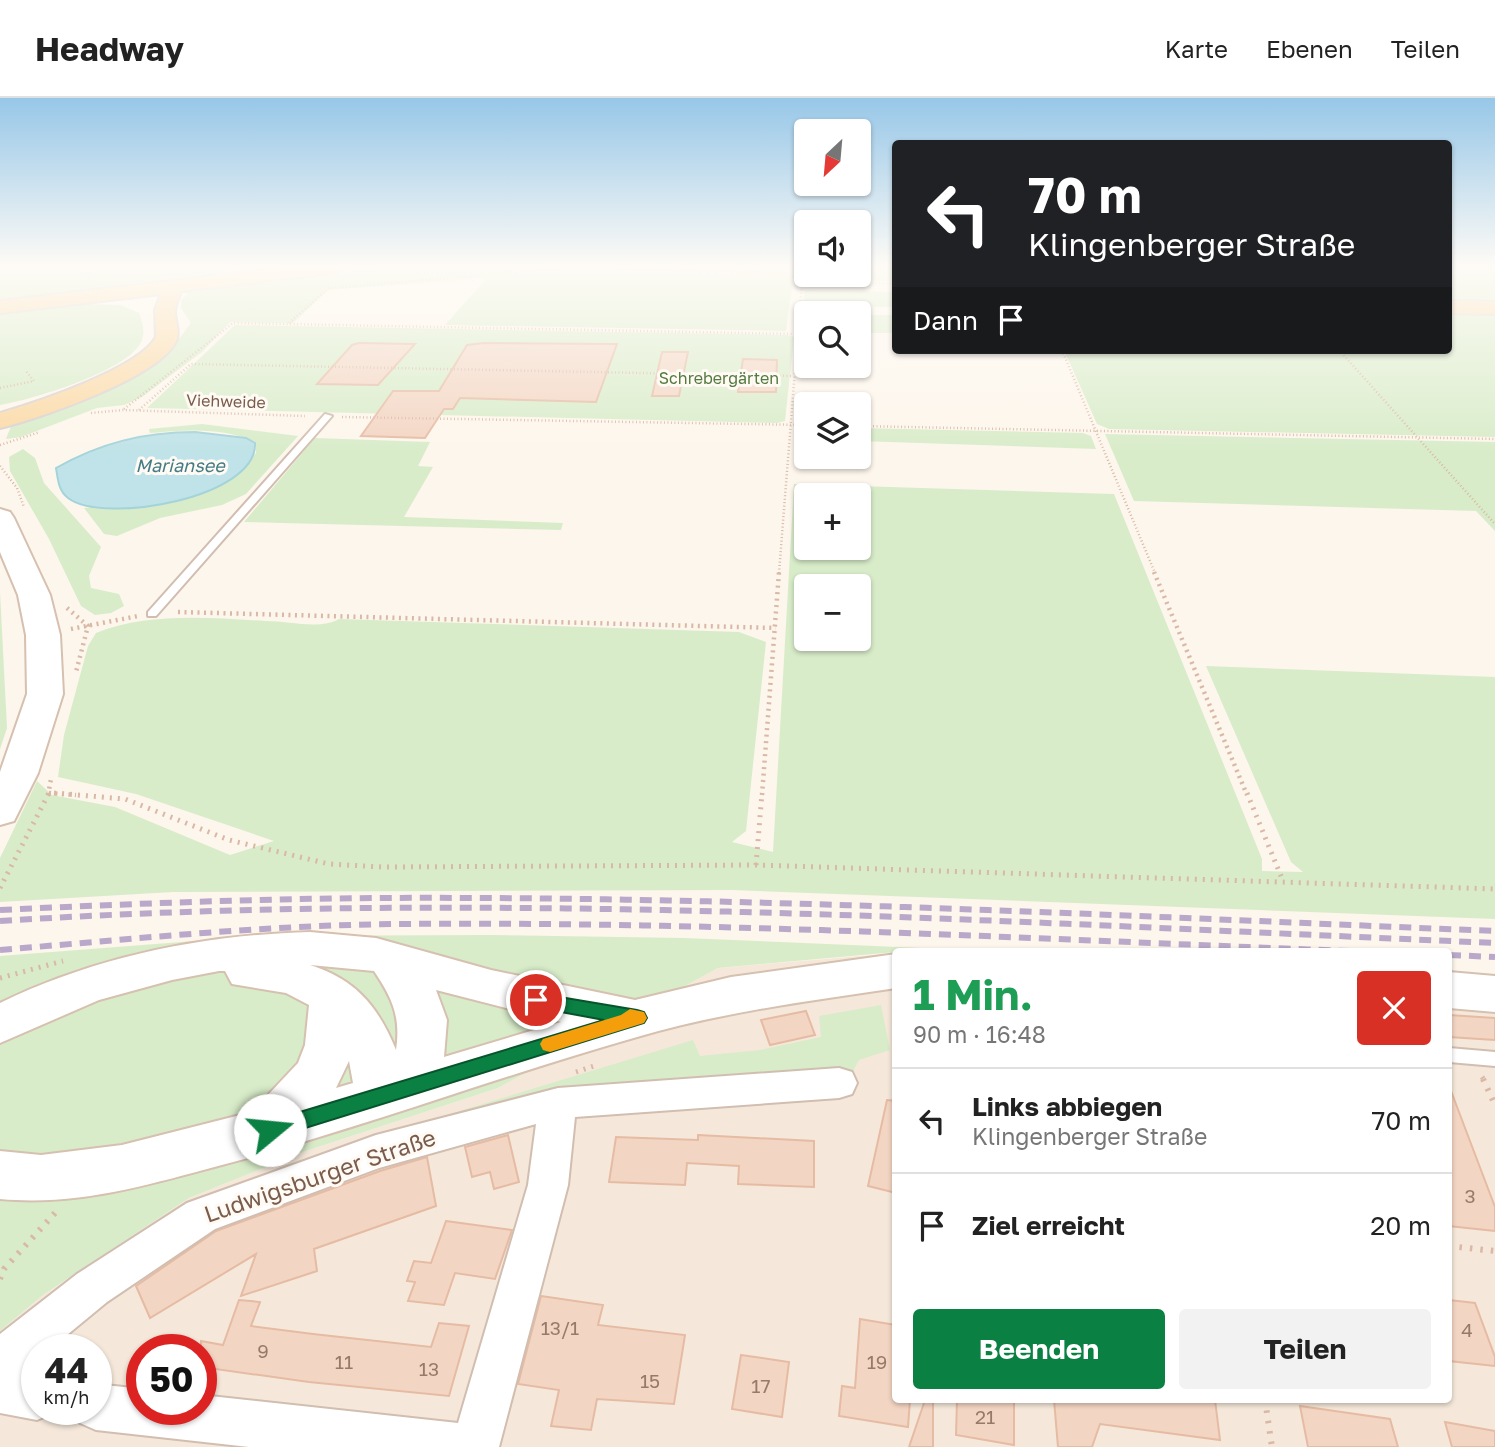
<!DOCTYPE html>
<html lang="de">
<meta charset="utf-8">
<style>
:root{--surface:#fff;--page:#f2f2f2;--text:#222;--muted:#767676;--line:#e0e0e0;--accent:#0b8043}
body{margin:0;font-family:"Golos Text",sans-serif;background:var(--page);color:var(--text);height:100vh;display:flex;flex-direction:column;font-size:26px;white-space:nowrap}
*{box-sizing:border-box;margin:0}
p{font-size:23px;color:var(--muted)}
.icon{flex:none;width:38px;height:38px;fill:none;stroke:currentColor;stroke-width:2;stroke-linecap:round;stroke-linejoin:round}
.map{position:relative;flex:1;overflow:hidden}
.drawer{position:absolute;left:892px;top:850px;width:560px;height:455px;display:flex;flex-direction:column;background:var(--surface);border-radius:7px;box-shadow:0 2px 5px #0004}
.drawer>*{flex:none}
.hud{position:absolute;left:892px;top:42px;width:560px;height:214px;border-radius:7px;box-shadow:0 2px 5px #0004;background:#202124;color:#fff;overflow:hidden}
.needle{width:46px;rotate:206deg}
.tools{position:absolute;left:794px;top:21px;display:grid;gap:14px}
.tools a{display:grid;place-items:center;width:77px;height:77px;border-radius:7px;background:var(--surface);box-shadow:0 2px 5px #0004;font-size:35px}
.speed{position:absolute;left:21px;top:1236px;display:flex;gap:14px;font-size:35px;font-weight:700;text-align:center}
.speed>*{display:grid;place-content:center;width:91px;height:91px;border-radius:50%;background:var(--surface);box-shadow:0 2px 5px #0004;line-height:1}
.speed small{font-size:18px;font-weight:400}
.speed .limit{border:10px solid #d22;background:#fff;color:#111}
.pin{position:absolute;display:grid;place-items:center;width:60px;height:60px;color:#fff;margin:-30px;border:4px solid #fff;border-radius:50%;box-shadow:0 2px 7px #0007}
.me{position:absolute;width:77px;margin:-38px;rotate:73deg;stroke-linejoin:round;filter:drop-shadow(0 0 5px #0008)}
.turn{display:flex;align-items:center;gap:24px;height:147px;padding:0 21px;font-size:32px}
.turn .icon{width:91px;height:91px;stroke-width:2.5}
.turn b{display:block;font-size:49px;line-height:60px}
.then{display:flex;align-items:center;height:66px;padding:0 21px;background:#0003;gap:14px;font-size:26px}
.round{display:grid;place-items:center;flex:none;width:74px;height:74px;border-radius:7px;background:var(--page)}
.headline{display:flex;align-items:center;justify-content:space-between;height:119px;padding:0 21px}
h1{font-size:42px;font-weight:700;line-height:52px;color:#1e9e55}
.action{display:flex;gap:14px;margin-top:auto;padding:14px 21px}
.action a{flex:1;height:80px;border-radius:7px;background:var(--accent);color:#fff;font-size:28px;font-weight:700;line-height:80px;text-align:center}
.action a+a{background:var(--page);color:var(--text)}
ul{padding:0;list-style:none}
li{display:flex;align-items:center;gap:21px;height:105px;padding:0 21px;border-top:2px solid var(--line)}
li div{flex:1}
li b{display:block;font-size:26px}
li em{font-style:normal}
header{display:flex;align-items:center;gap:42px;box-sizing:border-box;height:98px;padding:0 35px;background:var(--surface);border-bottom:2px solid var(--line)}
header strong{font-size:33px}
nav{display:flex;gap:38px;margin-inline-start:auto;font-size:24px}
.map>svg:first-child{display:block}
.residential{fill:#f5e8da;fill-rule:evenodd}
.green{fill:#d8ecc9;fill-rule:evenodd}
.water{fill:#bfe3e8;stroke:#a5d3da;stroke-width:2}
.building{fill:#f3d5c3;stroke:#e6bba3;stroke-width:2}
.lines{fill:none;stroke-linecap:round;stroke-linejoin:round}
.lane-casing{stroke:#d1beb0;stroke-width:4}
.street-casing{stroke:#d1beb0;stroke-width:4}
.secondary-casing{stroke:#d6c0b0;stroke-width:4}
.primary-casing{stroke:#dad1cd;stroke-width:4}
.path-far3{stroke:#d9b8a5;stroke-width:2.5;stroke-dasharray:1 2.5;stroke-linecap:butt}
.path-far2{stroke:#d9b8a5;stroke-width:4.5;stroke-dasharray:2 4.5;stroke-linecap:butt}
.path-far1{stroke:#d9b8a5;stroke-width:5;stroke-dasharray:2 6;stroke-linecap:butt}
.path{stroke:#d9b8a5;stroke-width:6;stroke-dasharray:2.5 8;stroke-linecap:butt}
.lane{fill:#fff;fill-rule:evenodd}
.street{fill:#fff;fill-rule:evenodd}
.secondary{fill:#fff;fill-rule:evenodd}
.primary{fill:#fbd9a5;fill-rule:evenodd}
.rail{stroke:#b9a8c9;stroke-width:6;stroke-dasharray:12 8;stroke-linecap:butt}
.route{fill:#0b8043;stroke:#07532c;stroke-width:2}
.slow{fill:#f59e0b}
.labels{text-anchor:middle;stroke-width:6;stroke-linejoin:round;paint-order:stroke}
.far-park-label{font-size:16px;fill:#537a41;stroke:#fffaf3}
.far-street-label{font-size:16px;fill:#7a5c4d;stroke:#fffaf3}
.far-water-label{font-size:18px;font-style:italic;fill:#437c86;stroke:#fffaf3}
.near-number-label{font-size:19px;fill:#987a6a}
.near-street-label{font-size:23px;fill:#7a5c4d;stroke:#fffaf3}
</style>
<header>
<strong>Headway</strong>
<nav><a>Karte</a><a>Ebenen</a><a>Teilen</a></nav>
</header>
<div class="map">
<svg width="1495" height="1349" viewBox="0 0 1495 1349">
<rect width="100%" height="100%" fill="#fdf6ec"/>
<path class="residential" d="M896,855V1302H1449V880L1495,884V1349H0V1233L43,1197L189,1100L303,1054L498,990L718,870ZM37,1251H96V1311H37ZM142,1251H201V1311H142Z"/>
<path class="green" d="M0,169H264L0,202Z
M385,169H807V177H859V169H896V183L793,181L786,233L445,227L487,180L328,192L293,225L230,224L202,254L142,299L124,307L97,310L21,339L6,341L11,328L136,278L164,261L191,225L181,210L182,201L188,196L182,195L187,190Z
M1449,169H1495V203L1449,202Z
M805,192L896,194V209L803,208Z
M87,206L120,207L139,215C143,226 146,235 140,246C124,274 31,302 0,307V215Z
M1449,215L1495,216V339L1109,331L1097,326L1064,252H1449Z
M859,217H896V235H859Z
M235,227L787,237L794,239L785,323L777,325L147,310Z
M202,326L298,338L246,396L222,407L160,420L117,438L104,436L84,410C102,407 120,410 138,409C183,407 228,392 256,355V346C228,328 182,332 150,335L149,331Z
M859,330L1083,335L1091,338L1096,351L859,343Z
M1105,336L1495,344V433L1476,413L1134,403Z
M315,340L430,344L418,368L433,369L404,419L563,425L561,432L244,424Z
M23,351L35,360L44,385L101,449L89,478L91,490L119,496L124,508L111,515L95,517L81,508L49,441L10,373L9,359Z
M794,386L1114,396L1262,761V773L1303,774L1291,764L1206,568L1495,579V821L732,792L173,794L0,804V760L37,683L52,697L115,709L230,757L274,743L136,696L58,679L64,637L88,548L96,535C149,514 210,520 266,523C288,523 321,532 339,521L739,534L766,544L746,733L732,744L773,754ZM807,397H859V450H807ZM807,488H859V541H807Z
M0,494L7,630L0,651Z
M489,837L684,840L1017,854H896L718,870L498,990L303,1054L189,1100L43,1197L0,1233V858L260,838Z
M881,907L890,952L859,962L851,977L384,1036L693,942L700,958L760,952L821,939L819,918Z"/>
<path class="water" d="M195,334L246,340L255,345C258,400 103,427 68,400C58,392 58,381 56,370C100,345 144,334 195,334Z"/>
<path class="building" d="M359,245L415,246L378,287L317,286L352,247Z
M484,245L617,246L596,304L460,300L453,311H444L425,340L361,338L393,293H439L467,247Z
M662,254H688L679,298H652Z
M743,261L777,262L776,294H738Z
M806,913L815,937L770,947L761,922Z
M1449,917L1495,920V942L1449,939Z
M1451,993L1495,1109V1133L1449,1128Z
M887,1002L896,1003V1095L868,1088Z
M508,1037L519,1084L494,1091L490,1074L472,1079L465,1049Z
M698,1037L814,1043V1089L738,1086L739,1068L687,1065L685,1087L609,1084L616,1039L698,1042Z
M427,1059L436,1108L314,1151L317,1173L241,1198L256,1156L150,1220L136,1188L216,1133L380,1073Z
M446,1123L512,1132L495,1181L455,1175L444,1207L408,1203L415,1184L407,1183L414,1163L431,1165Z
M541,1198L603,1207L598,1227L685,1237L674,1306L597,1301L591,1332L551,1328L559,1292L518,1286Z
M239,1202L260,1204L251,1228L313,1236L431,1249L439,1225L469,1228L449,1298L309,1284L201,1269V1243L223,1247Z
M1449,1202L1475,1205L1495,1259V1268L1449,1263Z
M860,1221L896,1227V1302H910L908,1329L839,1318L842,1288L855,1290Z
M741,1257L789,1264L782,1319L732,1311Z
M925,1302H933V1349H909Z
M957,1302H1014V1347L956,1337Z
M1054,1302H1215L1220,1342L1100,1326L1092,1349H1058Z
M1300,1308L1390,1321L1398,1349H1308Z
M1445,1324L1495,1333V1349H1452Z"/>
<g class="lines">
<defs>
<path id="lane" d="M325,316L332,318L156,518H148V514Z
M1449,950L1495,954V968L1449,964Z"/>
<path id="street" d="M839,970L852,974L857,985L852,996L839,1000L575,1019L568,1087L499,1349H249L96,1332L80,1325L74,1311H96V1286L142,1291V1311H201V1297L458,1325L528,1087L536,1026L379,1070L215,1131L107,1204L50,1251H37V1263L23,1273L37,1276V1311H55L53,1315L37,1322L0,1315V1236L77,1176L187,1105L376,1037L558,990Z"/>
<path id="secondary" d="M0,411L10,414L14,420L50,497L60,537L63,596L38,675L14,723L0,727V674L27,596L26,537L18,497L0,454Z
M310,834L376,840L491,872L635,902L731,879L896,856V890C809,903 722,914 637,939C496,979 359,1031 218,1068C144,1088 77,1108 0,1101V1053L41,1057L122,1047L252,1014L298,965L305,947L309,907L286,895L232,886L225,873H219L172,882L99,902L0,945V905C97,858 203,837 310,834ZM310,867L374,873C392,900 401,918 396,952C378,908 355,881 310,867ZM436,892L561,924L444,959L447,922ZM349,963L353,985L336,990Z
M1449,874L1495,878V914L1449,910Z"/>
<path id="primary" d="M289,169H342L333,175L181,193C179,200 175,207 175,214C175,223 180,232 177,241C164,278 38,321 0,330V315C35,305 140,270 156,239L155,212L161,196L0,215V203Z
M1449,203L1495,204V216L1449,215Z"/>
</defs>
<use href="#lane" class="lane-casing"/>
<use href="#street" class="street-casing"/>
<use href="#secondary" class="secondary-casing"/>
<use href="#primary" class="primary-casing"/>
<path class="path-far3" d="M0,169H6
M83,169L89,179
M587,169L787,176L802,183L896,186
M289,225L329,190L576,169
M1062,252L1155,475
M1339,252L1495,426
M0,290L34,283L25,272
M124,311L233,225L797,236
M139,312L191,266L793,278
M91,315L123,312L305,318
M342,319L807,327
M859,328L1495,341
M0,347L40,334
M0,368L17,390L24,409
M779,475L802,183"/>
<path class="path-far2" d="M1154,474L1247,697
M67,510L88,528L76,574
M178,514L776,530
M71,531L138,518
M49,695L76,697
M48,697L51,681
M762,697L779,474"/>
<path class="path-far1" d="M54,695L125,701L229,742L329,766L382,769L756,767L1495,791
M1247,695L1283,783
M756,767L762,695
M0,790L49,695
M0,880L63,863
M576,974L594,968
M1482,979L1484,982"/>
<path class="path" d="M1483,981L1495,1007
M1449,1148L1495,1153
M0,1181L4,1171L55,1115
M1265,1302L1272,1349"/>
<use href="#lane" class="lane"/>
<use href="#street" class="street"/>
<use href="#secondary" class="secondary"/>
<use href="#primary" class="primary"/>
<path class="rail" d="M0,812C125,806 250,801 376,800C749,798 1122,818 1495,833
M0,823C498,791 998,824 1495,845
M0,852C133,841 267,827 400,826C725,823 1050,842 1375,854
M1449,857L1495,859"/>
</g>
<linearGradient id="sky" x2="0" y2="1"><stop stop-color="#97c7e8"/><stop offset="0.47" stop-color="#fefbf6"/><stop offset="1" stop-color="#fefbf6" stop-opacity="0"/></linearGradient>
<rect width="1495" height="357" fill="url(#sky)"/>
<path class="route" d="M536,895L637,912L644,914L647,920L644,925L270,1041L262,1038L259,1032L262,1025L270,1023L604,922L529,908L526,902L529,897Z"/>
<path class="slow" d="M630,911L644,914L647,920L644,925L550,954L543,952L540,946L543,941L621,917Z"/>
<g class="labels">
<g class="far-park-label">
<text x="719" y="286">Schrebergärten</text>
</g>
<g class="far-street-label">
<text transform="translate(226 303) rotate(2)" y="6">Viehweide</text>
</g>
<g class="far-water-label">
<text x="180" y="374">Mariansee</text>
</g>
<g class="near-number-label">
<text x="1470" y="1105">3</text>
<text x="560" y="1237">13/1</text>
<text x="1467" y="1239">4</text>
<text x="263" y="1260">9</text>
<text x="344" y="1271">11</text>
<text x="877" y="1271">19</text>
<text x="429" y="1278">13</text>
<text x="650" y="1290">15</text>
<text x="761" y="1295">17</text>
<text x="985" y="1326">21</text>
</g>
<g class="near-street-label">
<text transform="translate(320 1078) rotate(-19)" y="8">Ludwigsburger Straße</text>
</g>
</g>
</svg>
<div class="tools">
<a><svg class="needle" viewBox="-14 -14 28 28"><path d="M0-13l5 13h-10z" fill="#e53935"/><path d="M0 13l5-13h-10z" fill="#767676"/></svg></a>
<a><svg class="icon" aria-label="sound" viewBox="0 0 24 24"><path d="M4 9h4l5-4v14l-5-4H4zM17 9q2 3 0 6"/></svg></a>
<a><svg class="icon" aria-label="search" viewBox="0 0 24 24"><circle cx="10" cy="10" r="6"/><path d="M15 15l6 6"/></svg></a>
<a><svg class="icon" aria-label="layers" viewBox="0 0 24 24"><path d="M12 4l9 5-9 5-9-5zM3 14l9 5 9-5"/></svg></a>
<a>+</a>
<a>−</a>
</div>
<div class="speed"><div>44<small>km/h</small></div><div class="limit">50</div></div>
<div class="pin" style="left:536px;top:902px;background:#d93025"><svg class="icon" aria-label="arrive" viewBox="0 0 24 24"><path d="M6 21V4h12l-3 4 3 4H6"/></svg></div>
<svg class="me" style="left:270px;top:1032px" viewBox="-20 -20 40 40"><circle r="19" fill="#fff"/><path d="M0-13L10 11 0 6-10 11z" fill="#0b8043"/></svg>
<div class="hud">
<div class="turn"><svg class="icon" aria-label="left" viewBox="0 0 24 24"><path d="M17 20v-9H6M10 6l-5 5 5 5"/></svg><div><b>70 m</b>Klingenberger Straße</div></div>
<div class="then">Dann<svg class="icon" aria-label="arrive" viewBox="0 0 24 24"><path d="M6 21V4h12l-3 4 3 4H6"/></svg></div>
</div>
<section class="drawer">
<div class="headline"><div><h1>1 Min.</h1><p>90 m · 16:48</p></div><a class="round" style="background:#d93025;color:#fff"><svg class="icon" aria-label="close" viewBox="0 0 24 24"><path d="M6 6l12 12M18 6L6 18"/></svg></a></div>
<ul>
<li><svg class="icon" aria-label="left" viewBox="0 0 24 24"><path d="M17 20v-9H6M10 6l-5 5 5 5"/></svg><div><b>Links abbiegen</b><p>Klingenberger Straße</p></div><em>70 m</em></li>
<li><svg class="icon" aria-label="arrive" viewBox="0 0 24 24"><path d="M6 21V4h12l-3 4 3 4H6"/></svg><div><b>Ziel erreicht</b></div><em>20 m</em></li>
</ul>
<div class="action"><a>Beenden</a><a>Teilen</a></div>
</section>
</div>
